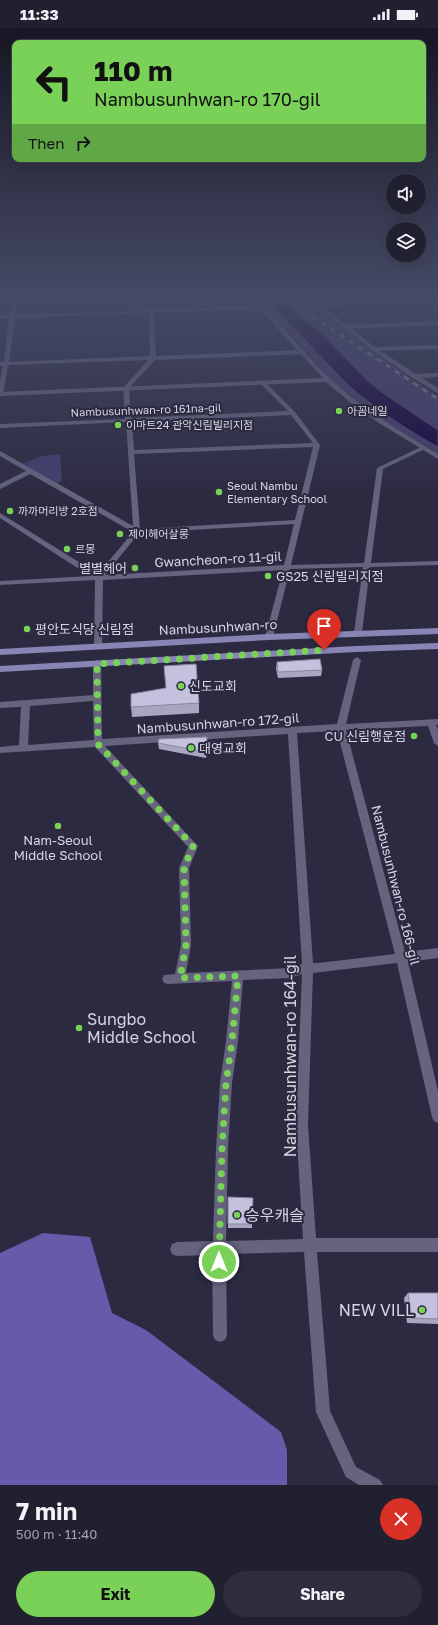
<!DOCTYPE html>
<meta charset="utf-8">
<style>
:root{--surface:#212031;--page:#2d2d3d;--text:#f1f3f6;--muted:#a2a3ab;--line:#3e3e4d;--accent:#79d158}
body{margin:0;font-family:"Golos Text","Noto Sans KR",sans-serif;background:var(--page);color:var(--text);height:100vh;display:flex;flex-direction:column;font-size:15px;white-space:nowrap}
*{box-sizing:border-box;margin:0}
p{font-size:13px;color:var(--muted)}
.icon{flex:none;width:22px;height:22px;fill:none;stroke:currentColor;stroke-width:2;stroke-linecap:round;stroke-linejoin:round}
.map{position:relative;height:1457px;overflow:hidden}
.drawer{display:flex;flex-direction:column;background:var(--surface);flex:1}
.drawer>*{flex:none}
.top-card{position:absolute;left:12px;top:12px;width:414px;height:122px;border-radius:8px;box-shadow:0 4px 16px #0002,0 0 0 1px var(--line);background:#79d158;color:#111;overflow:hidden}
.buttons{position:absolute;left:386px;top:146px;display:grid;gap:8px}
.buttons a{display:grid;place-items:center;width:40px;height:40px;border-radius:50%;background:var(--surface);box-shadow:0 4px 16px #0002,0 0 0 1px var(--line);font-size:20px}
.pin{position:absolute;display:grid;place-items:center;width:34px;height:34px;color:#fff;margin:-41px -17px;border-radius:50% 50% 50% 0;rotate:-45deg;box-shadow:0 0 4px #0007}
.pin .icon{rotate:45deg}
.me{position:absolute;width:44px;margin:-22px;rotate:0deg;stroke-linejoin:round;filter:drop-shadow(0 0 3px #0008)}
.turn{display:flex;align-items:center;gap:14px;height:84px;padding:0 16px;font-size:18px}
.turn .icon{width:52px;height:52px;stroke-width:2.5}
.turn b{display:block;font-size:28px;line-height:34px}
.then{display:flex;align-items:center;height:38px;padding:0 16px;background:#0003;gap:8px;font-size:15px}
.round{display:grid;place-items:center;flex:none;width:42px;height:42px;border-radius:21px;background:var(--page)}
.headline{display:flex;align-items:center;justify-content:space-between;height:68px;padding:0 16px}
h1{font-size:24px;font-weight:700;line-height:30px}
.primary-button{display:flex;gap:8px;margin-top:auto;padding:8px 16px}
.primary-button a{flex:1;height:46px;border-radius:24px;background:var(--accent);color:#111;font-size:16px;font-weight:700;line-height:46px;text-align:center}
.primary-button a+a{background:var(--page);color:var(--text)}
.status{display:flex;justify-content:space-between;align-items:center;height:28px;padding:0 20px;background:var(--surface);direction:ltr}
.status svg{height:11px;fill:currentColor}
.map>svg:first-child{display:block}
.green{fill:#433d6d}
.forest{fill:#665aaa}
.water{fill:#16043d;stroke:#50436f}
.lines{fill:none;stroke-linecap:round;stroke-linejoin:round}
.street{fill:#65637d;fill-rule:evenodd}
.secondary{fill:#65637d;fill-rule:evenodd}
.primary{fill:#8884b4;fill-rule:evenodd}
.rail-casing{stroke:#7d7b8e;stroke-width:3}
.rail{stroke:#2c2a41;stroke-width:2;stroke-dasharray:5.5;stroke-linecap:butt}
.wall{fill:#a8a6bf}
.shaded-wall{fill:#88879b}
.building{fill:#c3c1de;stroke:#88879b}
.route{stroke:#79d158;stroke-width:7;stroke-dasharray:0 12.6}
.poi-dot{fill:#79d158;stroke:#2c2a41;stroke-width:1.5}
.labels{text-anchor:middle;stroke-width:4;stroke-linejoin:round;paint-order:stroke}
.far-street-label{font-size:11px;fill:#d6d5e4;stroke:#2c2a41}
.far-poi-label{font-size:11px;fill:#d6d5e4;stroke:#2c2a41;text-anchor:start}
.street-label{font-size:13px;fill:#d6d5e4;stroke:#2c2a41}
.poi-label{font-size:13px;fill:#d6d5e4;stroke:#2c2a41;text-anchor:start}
.near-poi-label{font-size:16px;fill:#d6d5e4;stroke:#2c2a41;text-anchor:start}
.near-street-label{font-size:16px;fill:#d6d5e4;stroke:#2c2a41}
</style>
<div class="status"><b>11:33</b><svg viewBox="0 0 49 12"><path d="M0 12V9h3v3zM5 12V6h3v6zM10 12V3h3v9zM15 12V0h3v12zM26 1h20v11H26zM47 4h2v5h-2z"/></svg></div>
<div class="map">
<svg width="438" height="1457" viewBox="0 0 438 1457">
<rect width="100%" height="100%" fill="#2c2a41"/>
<path class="green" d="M250,267H301L408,349L438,369V426L378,390L329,349L291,307Z
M60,426L62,453L57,455L22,436L42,428Z"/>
<path class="forest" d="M43,1205L90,1209L112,1285L146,1302L281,1404L287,1422V1457H0V1225Z"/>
<path class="water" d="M262,267H275L320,304L368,353L383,365L438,402V419C406,401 375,381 347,356Z"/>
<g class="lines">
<path class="street" d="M13,267H17L15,287L266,278V280H264L154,285L156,328L303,322L306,324L303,326L155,332L129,360L131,390L288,383L259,354L264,353L295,384L320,417L291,537L364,535L377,440L421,419H425V421L383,441L371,535L438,533V537L370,539L362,604L358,607L354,604L363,539L290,541L273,609L269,612L265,609L283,542L103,552L102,619L101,621H95L94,619L95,552L0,557V553L90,548L0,490V485L98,546L133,504L30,446L0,461V456L26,443L0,428V423L133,498L126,394L0,400V396L125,391L123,360L148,332L8,337L3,367L0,369V352L3,338H0V334H4L9,290L0,291V287H10ZM149,285L150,328L9,334L15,290ZM291,387L313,415L134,422L132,394ZM313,419L295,492L140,501L134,426ZM294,496L284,537L105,547L139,505Z
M438,272V274L319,278L317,277L319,276Z
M438,293V297L346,301L343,299L346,297Z
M438,317V321L374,323L371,321L374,319Z
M357,629L361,632L346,696L438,691V697H436L438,702V718L434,715L428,698L346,702L405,924L438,920V930L408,934L438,1063V1095L434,1093L432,1089L397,935L313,945L308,1097L316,1210H438V1224H317L330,1383L356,1439L380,1452L383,1457H359L346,1449L316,1384L304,1224L226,1226L227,1307L225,1312L220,1314L215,1312L213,1307L212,1227L177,1228L172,1226L170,1221L172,1216L177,1214L213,1213L216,1120L220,1055L226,1013L232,953L168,956L164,955L162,951L164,947L175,946L181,917L179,840L188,819L95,719L0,725V719L19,717L21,679L0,680V674L93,667V635L97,632L101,635L102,711L337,696L353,632ZM93,673L94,712L28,717L30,678ZM337,703L395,926L318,935H313L297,705ZM288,706L302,936L290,940L186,945L191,917L189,840L198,818L105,718ZM302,946L296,1097L303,1211L226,1213L228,1120L232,1055L238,1013L243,952L290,950Z"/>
<path class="secondary" d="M247,267H252L262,276C285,300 305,327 330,350C362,381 400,403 438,426V431L379,395L351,375L326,354L0,368V364L323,350Z
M303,267H308L376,320L416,346L438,345V349L422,350L438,360V365L411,349L372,322Z"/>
<path class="primary" d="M438,600V606L269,612L0,627V621L269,606Z
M438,615V621L355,624L0,644V638L355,618Z"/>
<defs>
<path id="rail" d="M280,267L438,371"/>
</defs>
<use href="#rail" class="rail-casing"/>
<use href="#rail" class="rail"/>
</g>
<path class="wall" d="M277,634L322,642L321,648L278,650L276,641Z
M166,660L199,675V685L132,689L131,679Z
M158,715H208L206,730L159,721Z
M228,1169L252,1196V1200H228Z
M408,1265H438V1296L407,1295L404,1270Z"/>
<path class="shaded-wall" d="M207,709L208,715L206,730L205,724Z"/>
<path class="building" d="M320,631L322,642L278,644L277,634Z
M196,636L199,675L131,679V666L166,660L164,638Z
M207,709L205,724L158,715L159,711Z
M228,1169L253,1170L252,1196H228Z
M408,1265H438V1291L411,1290Z"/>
<linearGradient id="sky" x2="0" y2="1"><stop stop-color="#181724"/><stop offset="0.57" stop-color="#454a65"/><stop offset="1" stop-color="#454a65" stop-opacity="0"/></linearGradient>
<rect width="438" height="471" fill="url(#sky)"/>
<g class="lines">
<path class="route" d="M219,1234L222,1120L226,1056L232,1013L238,948L180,950L186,917L184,840L193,818L98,716L97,636L324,622"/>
</g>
<g class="poi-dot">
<circle cx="339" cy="383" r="4"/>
<circle cx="118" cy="397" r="4"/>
<circle cx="219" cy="464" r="4"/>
<circle cx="10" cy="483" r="4"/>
<circle cx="120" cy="506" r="4"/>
<circle cx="67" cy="521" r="4"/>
<circle cx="135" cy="540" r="4"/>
<circle cx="268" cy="548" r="4"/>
<circle cx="27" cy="601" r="4"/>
<circle cx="181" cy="658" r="4"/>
<circle cx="414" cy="708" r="4"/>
<circle cx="191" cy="720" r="4"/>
<circle cx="58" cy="798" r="4"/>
<circle cx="79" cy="1000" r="4"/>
<circle cx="237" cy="1187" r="4"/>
<circle cx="422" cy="1282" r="4"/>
</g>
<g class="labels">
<g class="far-street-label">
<text transform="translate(146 382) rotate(-2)" y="4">Nambusunhwan-ro 161na-gil</text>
</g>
<g class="far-poi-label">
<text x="347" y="387">아꼼네일</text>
<text x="126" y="401">이마트24 관악신림빌리지점</text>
<text x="227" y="462">Seoul Nambu<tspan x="227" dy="13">Elementary School</tspan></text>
<text x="18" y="487">까까머리방 2호점</text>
<text x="128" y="510">제이헤어살롱</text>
<text x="75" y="525">르몽</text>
</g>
<g class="street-label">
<text transform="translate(218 531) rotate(-3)" y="5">Gwancheon-ro 11-gil</text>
<text transform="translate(218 599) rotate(-3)" y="5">Nambusunhwan-ro</text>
<text transform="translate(218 695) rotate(-4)" y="5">Nambusunhwan-ro 172-gil</text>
<text transform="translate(396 857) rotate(76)" y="5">Nambusunhwan-ro 166-gil</text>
</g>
<g class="poi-label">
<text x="127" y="545" text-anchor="end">별별헤어</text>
<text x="276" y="553">GS25 신림빌리지점</text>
<text x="35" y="606">평안도식당 신림점</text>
<text x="189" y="663">신도교회</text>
<text x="406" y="713" text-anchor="end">CU 신림행운점</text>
<text x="199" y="725">대영교회</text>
<text x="58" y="817" text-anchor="middle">Nam-Seoul<tspan x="58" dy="15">Middle School</tspan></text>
</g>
<g class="near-poi-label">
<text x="87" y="997">Sungbo<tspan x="87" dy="18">Middle School</tspan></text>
<text x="245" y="1193">승우캐슬</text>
<text x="414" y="1288" text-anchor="end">NEW VILL</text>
</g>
<g class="near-street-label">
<text transform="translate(290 1028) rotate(-90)" y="6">Nambusunhwan-ro 164-gil</text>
</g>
</g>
</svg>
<div class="buttons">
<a><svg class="icon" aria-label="sound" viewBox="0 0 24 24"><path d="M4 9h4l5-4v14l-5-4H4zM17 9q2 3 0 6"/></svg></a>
<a><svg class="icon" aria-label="layers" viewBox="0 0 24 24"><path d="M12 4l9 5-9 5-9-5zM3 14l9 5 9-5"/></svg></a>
</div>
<div class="pin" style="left:324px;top:622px;background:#d93025"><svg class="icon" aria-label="arrive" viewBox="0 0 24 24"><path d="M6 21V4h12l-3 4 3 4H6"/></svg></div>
<svg class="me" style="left:219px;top:1234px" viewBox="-20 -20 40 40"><circle r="17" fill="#79d158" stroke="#fff" stroke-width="3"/><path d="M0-11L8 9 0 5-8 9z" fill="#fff"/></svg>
<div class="top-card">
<div class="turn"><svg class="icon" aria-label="left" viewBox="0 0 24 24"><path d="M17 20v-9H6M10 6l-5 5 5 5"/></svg><div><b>110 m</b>Nambusunhwan-ro 170-gil</div></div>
<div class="then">Then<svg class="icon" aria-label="right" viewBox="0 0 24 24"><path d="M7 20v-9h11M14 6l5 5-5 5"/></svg></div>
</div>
</div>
<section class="drawer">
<div class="headline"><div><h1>7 min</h1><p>500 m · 11:40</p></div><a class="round" style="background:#d93025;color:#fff"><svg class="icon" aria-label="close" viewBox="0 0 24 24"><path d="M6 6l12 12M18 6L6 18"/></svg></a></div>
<div class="primary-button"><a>Exit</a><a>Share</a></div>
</section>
